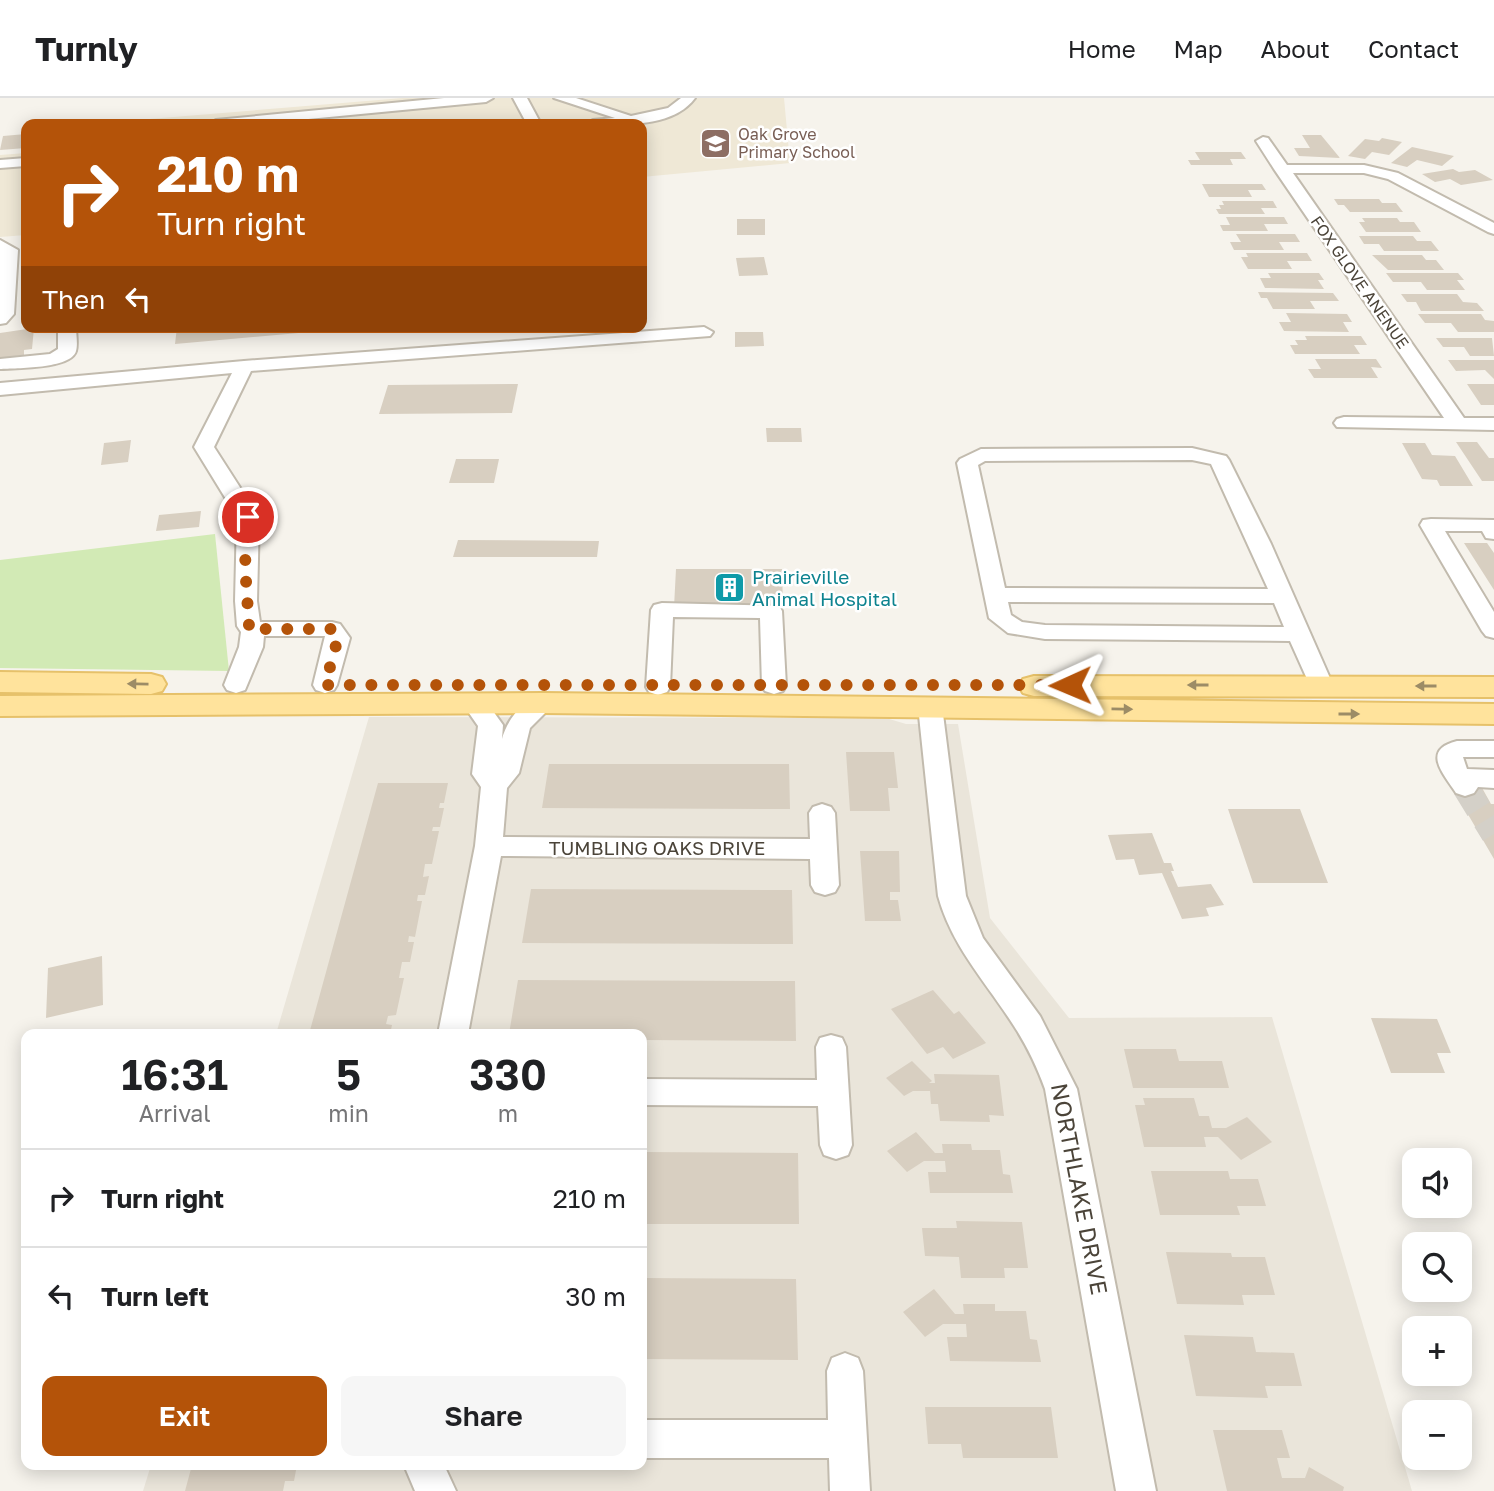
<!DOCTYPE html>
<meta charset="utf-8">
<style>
:root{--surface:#fff;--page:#f6f6f6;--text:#202124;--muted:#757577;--line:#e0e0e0;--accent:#b45309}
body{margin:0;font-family:"Golos Text",sans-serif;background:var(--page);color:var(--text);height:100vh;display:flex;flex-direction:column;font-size:26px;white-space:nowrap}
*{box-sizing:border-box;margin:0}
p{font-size:23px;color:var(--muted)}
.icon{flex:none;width:38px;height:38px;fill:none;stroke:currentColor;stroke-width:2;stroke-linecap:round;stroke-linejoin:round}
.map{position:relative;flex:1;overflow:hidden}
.side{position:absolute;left:21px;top:931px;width:626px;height:441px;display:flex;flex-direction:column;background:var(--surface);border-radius:14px;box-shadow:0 4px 18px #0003}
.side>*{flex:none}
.banner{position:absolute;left:21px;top:21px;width:626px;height:214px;border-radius:14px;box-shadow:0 4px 18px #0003;background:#b45309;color:#fff;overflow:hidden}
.buttons{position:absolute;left:1402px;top:1050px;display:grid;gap:14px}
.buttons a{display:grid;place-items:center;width:70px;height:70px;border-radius:14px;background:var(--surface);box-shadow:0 4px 18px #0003;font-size:35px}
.pin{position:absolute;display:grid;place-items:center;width:60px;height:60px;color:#fff;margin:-30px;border:4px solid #fff;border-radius:50%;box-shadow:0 2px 7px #0007}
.me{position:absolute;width:77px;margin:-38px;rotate:269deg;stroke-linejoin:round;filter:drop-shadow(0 0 5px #0008)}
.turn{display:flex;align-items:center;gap:24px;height:147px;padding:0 21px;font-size:32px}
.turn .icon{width:91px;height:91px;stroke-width:2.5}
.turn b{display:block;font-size:49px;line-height:60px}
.then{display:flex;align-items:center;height:66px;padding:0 21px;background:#0003;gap:14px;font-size:26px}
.eta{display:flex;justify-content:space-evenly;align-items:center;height:119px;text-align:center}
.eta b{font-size:42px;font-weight:600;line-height:49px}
.button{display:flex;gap:14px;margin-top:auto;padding:14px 21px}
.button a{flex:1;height:80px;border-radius:14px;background:var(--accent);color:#fff;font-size:28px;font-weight:600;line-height:80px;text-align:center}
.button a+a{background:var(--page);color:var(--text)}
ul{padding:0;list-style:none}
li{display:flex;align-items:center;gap:21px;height:98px;padding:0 21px;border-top:2px solid var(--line)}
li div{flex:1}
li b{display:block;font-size:26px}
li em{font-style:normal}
header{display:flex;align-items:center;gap:42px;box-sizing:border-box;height:98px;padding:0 35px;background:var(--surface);border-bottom:2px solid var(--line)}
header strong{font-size:33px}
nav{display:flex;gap:38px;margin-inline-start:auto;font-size:24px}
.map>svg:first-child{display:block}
.residential{fill:#eae5da}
.education{fill:#efe8d6}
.green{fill:#d2eab5}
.building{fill:#d8cfc1}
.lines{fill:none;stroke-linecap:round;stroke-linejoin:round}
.minor-tunnel{stroke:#d4d0c8;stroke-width:26;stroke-dasharray:26 13;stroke-linecap:butt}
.minor-casing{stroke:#c2bbae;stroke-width:4}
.major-casing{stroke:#e6c16a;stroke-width:4}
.minor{fill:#fff;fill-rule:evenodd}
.major{fill:#ffe39c;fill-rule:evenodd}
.oneway{fill:#9c8c66}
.route{stroke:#b45309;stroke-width:12;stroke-dasharray:0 21.6}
.labels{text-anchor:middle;stroke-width:5;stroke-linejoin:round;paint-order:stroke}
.far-education-label{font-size:16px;fill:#785e54;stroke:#fff;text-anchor:start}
.far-street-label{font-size:16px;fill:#4b4439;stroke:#fff}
.culture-label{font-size:19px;fill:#0d838f;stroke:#fff;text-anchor:start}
.street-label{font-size:19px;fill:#4b4439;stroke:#fff}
.near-street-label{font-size:23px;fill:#4b4439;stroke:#fff}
</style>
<header>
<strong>Turnly</strong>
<nav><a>Home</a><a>Map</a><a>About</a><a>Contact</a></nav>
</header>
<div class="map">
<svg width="1494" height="1393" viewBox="0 0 1494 1393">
<rect width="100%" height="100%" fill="#f6f3ec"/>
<path class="residential" d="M369,619L886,620L906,626H958L990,820L1069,920L1272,919L1412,1393H143L151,1367H642V936H276Z"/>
<path class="education" d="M403,0H784L790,65L642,79V26H88Z
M26,55V137L0,139V57Z"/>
<path class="green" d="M215,436L229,573L0,570V462Z"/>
<path class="building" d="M370,21L374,26H347L345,24Z
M26,36V50L0,52L3,38Z
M1302,37H1321L1340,60L1299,58L1294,50H1310Z
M1382,40L1402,44L1389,57L1372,54L1365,61L1348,58L1365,41L1379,43Z
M1412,49L1454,58L1442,68L1417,62L1407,69L1391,65Z
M1195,54H1241L1246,61H1230L1233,67H1191L1188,62H1200Z
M1453,71L1459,74L1475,72L1493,82L1461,87L1450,81L1435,84L1422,76Z
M1202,86H1262L1266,92H1248L1252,99H1209Z
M1334,101H1379L1382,105H1396L1403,114H1350L1344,107H1338Z
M1222,103H1273L1277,110H1261L1265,116H1219L1216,111H1221L1219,107H1224Z
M1226,119H1284L1288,126H1264L1268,133H1223L1220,127H1230Z
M1362,120H1397L1400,124H1414L1421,134H1366L1359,124H1365Z
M737,121H765V137H737Z
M1236,136H1295L1300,144H1279L1284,152H1234L1230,144H1241Z
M1359,138H1413L1417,143H1431L1439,153H1384L1379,146H1364Z
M1246,155H1307L1312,163H1287L1292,171H1248L1241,159H1248Z
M1372,157H1422L1426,162H1436L1444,172H1388Z
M764,159L768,177L739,178L736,160Z
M1268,175H1319L1324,182H1318L1324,191L1265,190L1260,180H1271Z
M1386,175H1458L1464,182H1457L1465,192H1427L1421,184H1393Z
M1258,194L1333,195L1339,203H1310L1315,211H1273L1267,200H1261Z
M1401,196H1457L1463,204L1477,205L1484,213H1421L1416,204H1407Z
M1286,215L1347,216L1352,224H1343L1349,234L1284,233L1279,224H1291Z
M1418,216H1481L1485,222L1494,223V234H1458L1451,225H1425Z
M177,229H343V231L175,246Z
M34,230L32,251L24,252V257L0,260V235Z
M735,234H763L764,248L735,249Z
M1305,238H1361L1367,247H1354L1360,256H1295L1290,247H1298L1295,242H1307Z
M1436,240H1492L1494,258H1470L1464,249H1443Z
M1315,261H1376L1382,270L1371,269L1378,280H1314L1308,271H1321Z
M1448,262H1494V281L1485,272L1456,273Z
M518,286L512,315L379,316L388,287Z
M1467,286H1494V307H1481Z
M766,330H801L802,344H767Z
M131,342L128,364L101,367L104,345Z
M1456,344H1477L1489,360H1494V383H1482Z
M1402,345H1425L1432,357L1455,358L1473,388H1440L1437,382L1422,381Z
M456,361H499L494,385H449Z
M201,413L199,429L156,433L159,417Z
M458,442L599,443L597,459H453Z
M1464,445H1487L1494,455V492Z
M676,471H782L783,509H674Z
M846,654H894L898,690H888L890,713H850Z
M549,666H789L790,711L542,710Z
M378,685H448L444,705H440L439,710H444L440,729H433L432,733H439L432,766H425L423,779L429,778L425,797H418L417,803H422L415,839L409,838L408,844H414L410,864H402L399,880H404L396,917L388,918L386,926L392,927L390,936H309Z
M1481,688L1491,706H1494V761L1452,689Z
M1228,711H1300L1328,785H1253Z
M1152,735L1164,765H1171L1174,773H1171L1178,789L1211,786L1224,807L1206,810L1209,818L1182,821L1162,775L1139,777L1134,761L1116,762L1108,737Z
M860,753H899L900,794H890V802H898L901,823H865Z
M531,791L792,792L793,846L522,845Z
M102,858L103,907L46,920L48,870Z
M518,882L795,883L796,943L642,942V936H509Z
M933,892L954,916L959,913L986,945L953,961L943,949L927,956L891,911Z
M1371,920L1437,921L1451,955H1437L1445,975H1391Z
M1124,951H1176L1179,963H1222L1229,990H1133Z
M912,963L932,983L929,985H935L934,976L999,977L1004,1018L989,1017L990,1024L940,1023L938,1006H931L930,993H913L904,998L886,980Z
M1143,1000H1194L1199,1018H1209L1212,1030H1226L1247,1019L1272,1044L1241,1062L1218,1039H1204L1206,1049H1144L1135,1007H1145Z
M916,1034L935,1055H943L942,1046H971L972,1052H1000L1003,1076L1010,1077L1013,1095H930L928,1074H946L945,1063H924L907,1074L887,1053Z
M642,1054L798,1055L799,1126H642Z
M1151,1073H1228L1230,1081H1258L1266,1108H1237L1240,1117H1160Z
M956,1123L1022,1124L1028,1170H1004L1005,1180H961L959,1159L925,1158L922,1130H957Z
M1166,1154L1231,1155L1232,1159H1265L1275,1197H1242L1244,1207L1177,1206Z
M642,1180L796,1181L798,1262L642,1261Z
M934,1191L955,1216H964L963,1206H995V1213H1026L1030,1241L1037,1242L1041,1264L950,1263L947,1239H967L966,1226H943L925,1239L903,1214Z
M1184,1237L1253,1239L1256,1254L1294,1255L1302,1288H1265L1268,1300L1196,1298Z
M925,1309H1051L1058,1360H963L961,1346H928Z
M1213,1332H1282L1290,1360H1277L1282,1380H1305L1309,1369L1344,1389L1343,1393H1227Z
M192,1367H297L294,1383H285L283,1393H185Z"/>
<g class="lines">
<path class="minor-tunnel" d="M1465,689L1494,736"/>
<defs>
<path id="minor" d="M444,0H493L486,4L256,26H209L216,22Z
M513,0H527L541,26H527Z
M554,0H576L631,18L668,10L681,0H695C672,31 621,26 586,26L593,22L615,20Z
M1263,39L1268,40L1287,67H1364L1398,75L1494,125V136L1488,134L1388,81L1364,75H1293L1464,320H1494V332L1337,329L1334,325L1337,321L1344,319L1444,320L1274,71L1256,43Z
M26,60V68L0,70V62Z
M0,142L18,152L14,216L6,225L0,226Z
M58,229H76C76,236 78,246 76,253C71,271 16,270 0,271V261L50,256L58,251Z
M704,229L713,234L710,238L251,273L214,349L259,419L257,503L260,524H332L340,526L350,540L337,587L334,592L325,595L316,592L313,587L325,538H264L263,549L245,592L236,595L227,592L224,587L239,549L241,534L237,528L235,503L237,419L194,349L232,275L0,297V285L244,263Z
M1192,350L1226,358L1229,362L1271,446L1333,587L1330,592L1321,595L1312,592L1290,543L1045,541L1008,535L989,520L957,365L960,361L981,351ZM1192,362L1211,366L1268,491L1005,490L978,367L985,363ZM1008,504L1274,505L1284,529L1045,527L1022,524L1011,517Z
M1431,421L1494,422V441L1486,440L1482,433H1445L1494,514V540L1486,538L1482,533L1420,427L1423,422Z
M662,505L779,508L782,513L786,588L783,593L774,596L765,593L762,588L760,520L673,519L670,589L667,594L658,597L649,594L646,589L651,512L654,507Z
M474,597L483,599L503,627L502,641C507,621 528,593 552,599L555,605L530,630L519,675L507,690L503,739L810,741L809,715L813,709L822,706L831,709L835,715L839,787L835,794L825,797L815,794L811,787L810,761L501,758L468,936H438L475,748L481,689L472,676L478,628L462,605L465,599Z
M930,600L939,602L942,608L966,798L983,840L1040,918L1077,991L1156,1393H1116L1045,991C1037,969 1027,948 1014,928C986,884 952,849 938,798L918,608L921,602Z
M1457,643H1494V659H1463L1467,671L1494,672V690L1478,689L1474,695L1465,698L1456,695C1443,675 1421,652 1457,643Z
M831,937L842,940L846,949L852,1047L848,1057L836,1061L824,1057L820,1047L818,1008L642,1007V981L817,982L816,949L820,940Z
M845,1255L858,1260L863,1273L870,1393H830L829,1360H642V1322H828L827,1273L832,1260Z
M404,1367H444L456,1393H415Z"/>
<path id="major" d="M0,574L151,576L162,579L166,586L162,593L151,596L0,594Z
M1034,578L1494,579V599L1034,598L1023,595L1019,588L1023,581Z
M543,595L1494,606V626L543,615L0,618V598Z"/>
</defs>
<use href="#minor" class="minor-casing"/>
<use href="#major" class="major-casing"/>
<use href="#minor" class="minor"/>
<use href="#major" class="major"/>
</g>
<defs><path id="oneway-solid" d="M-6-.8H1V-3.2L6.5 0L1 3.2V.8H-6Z" transform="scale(1.75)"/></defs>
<g class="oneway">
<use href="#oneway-solid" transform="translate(138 586) rotate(-179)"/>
<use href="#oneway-solid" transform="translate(1198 587) rotate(-180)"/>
<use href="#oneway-solid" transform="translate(1426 588) rotate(-180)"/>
<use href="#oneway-solid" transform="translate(1122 611) rotate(1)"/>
<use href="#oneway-solid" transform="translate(1349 616)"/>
</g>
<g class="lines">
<path class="route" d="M248,419L245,467L249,528L253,534L262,531H332L336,534L338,540L325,587H1070"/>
</g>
<defs>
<symbol id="school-square" viewBox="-11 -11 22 22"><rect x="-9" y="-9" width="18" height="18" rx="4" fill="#8d6e63" stroke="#fff"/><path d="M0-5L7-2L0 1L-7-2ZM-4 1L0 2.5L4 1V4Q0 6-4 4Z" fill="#fff"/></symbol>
<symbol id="building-square" viewBox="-11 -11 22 22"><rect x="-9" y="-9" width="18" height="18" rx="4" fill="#0f9aa8" stroke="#fff"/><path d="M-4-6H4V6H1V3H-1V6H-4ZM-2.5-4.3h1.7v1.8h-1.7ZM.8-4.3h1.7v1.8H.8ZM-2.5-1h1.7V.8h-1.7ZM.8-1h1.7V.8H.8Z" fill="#fff"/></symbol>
</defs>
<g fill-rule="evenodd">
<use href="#school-square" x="698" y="28" width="35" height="35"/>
<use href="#building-square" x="712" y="472" width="35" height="35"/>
</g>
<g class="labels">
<g class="far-education-label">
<text x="738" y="42">Oak Grove<tspan x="738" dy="18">Primary School</tspan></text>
</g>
<g class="far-street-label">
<text transform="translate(1360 184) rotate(55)" y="6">FOX GLOVE ANENUE</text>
</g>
<g class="culture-label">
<text x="752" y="486">Prairieville<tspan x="752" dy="22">Animal Hospital</tspan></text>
</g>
<g class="street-label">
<text x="657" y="757">TUMBLING OAKS DRIVE</text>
</g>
<g class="near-street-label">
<text transform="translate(1079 1091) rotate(79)" y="8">NORTHLAKE DRIVE</text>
</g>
</g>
</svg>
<div class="buttons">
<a><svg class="icon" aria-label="sound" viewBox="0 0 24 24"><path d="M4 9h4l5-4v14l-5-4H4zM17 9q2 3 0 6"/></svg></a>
<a><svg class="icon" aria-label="search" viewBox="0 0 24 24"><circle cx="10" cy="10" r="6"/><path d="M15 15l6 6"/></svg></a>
<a>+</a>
<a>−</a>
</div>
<div class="pin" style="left:248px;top:419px;background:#d93025"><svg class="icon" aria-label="arrive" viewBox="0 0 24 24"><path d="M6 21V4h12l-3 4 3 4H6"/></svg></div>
<svg class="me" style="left:1070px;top:587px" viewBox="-20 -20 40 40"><path d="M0-17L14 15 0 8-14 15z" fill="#b45309" stroke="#fff" stroke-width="4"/></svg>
<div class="banner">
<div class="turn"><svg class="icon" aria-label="right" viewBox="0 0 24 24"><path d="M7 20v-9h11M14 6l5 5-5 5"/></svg><div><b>210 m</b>Turn right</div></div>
<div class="then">Then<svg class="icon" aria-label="left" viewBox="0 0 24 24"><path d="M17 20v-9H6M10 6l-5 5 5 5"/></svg></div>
</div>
<section class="side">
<div class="eta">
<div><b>16:31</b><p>Arrival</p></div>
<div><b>5</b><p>min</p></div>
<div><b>330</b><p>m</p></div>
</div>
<ul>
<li><svg class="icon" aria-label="right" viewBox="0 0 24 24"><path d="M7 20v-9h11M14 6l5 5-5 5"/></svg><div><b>Turn right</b></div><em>210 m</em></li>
<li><svg class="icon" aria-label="left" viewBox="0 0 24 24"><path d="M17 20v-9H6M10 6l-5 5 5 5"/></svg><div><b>Turn left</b></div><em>30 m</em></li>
</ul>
<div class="button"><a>Exit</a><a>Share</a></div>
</section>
</div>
